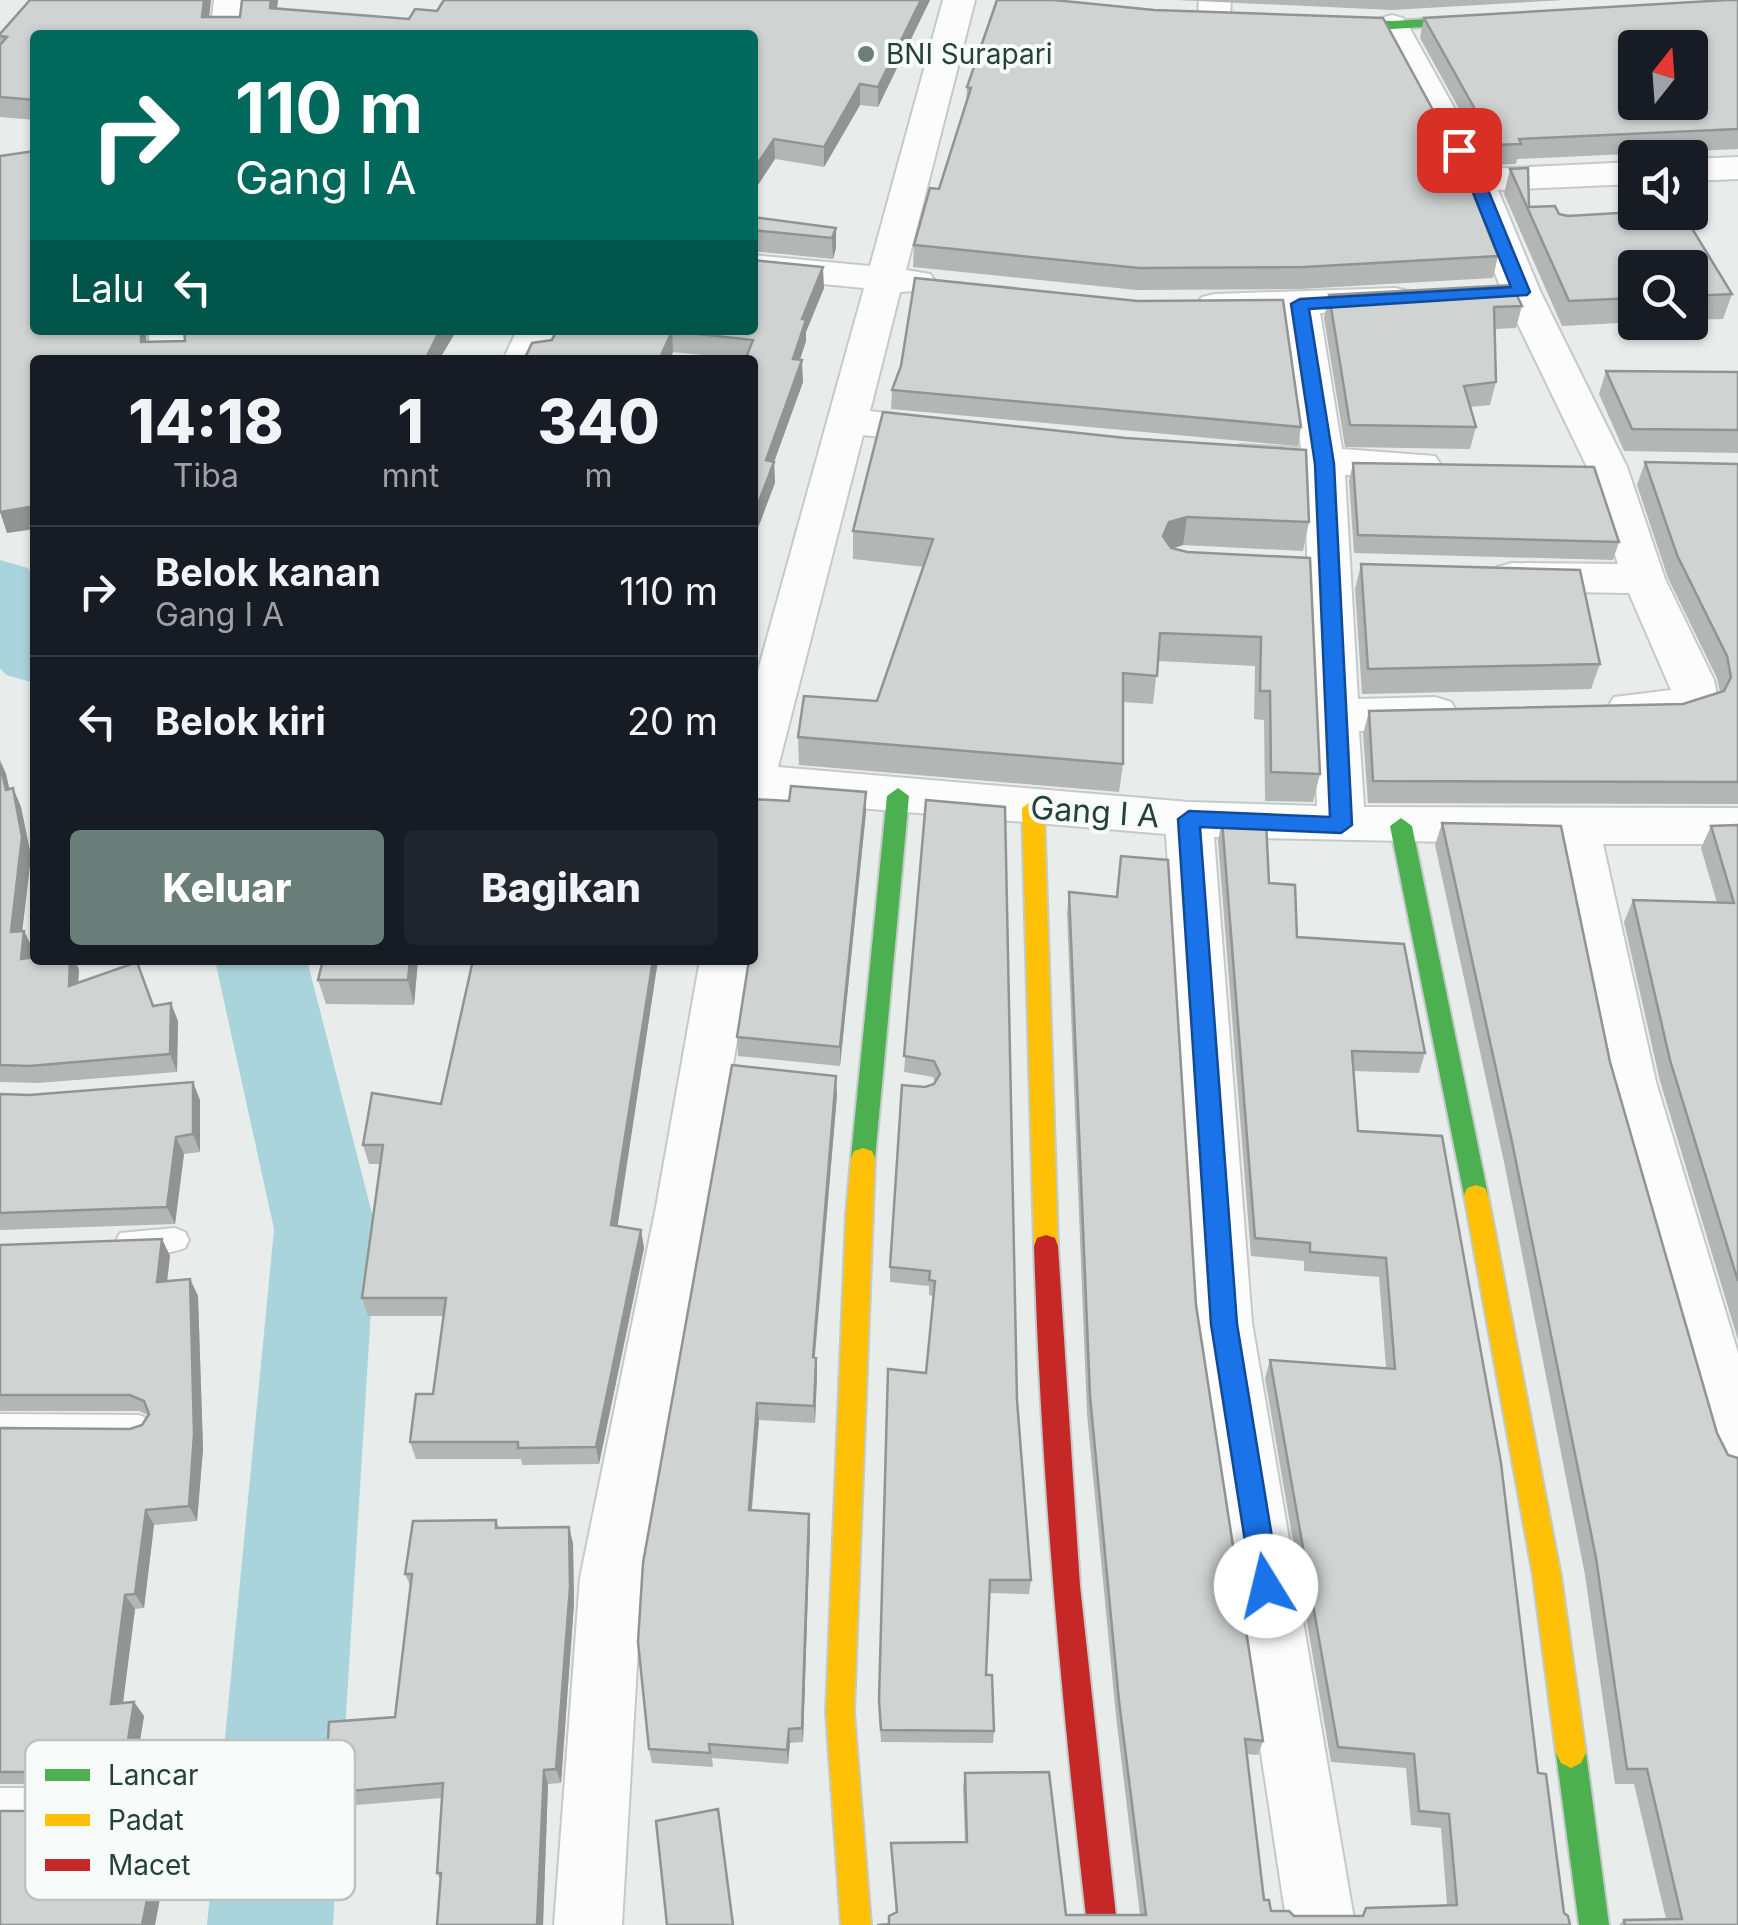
<!DOCTYPE html>
<html lang="id">
<style>
:root{--surface:#171b24;--page:#20242c;--text:#f1f3f6;--muted:#9ea1a6;--line:#363941;--accent:#697e78}
body{margin:0;font-family:Inter,sans-serif;background:var(--page);color:var(--text);height:100vh;display:flex;flex-direction:column;font-size:38px;white-space:nowrap}
*{box-sizing:border-box;margin:0}
p{font-size:32px;color:var(--muted)}
.icon{flex:none;width:55px;height:55px;fill:none;stroke:currentColor;stroke-width:2;stroke-linecap:round;stroke-linejoin:round}
.map{position:relative;flex:1;overflow:hidden}
.sheet{position:absolute;left:30px;top:355px;width:728px;height:610px;display:flex;flex-direction:column;background:var(--surface);border-radius:10px;box-shadow:0 2px 8px #0004}
.sheet>*{flex:none}
.guide{position:absolute;left:30px;top:30px;width:728px;height:305px;border-radius:10px;box-shadow:0 2px 8px #0004;background:#00695c;color:#fff;overflow:hidden}
.needle{width:65px;rotate:17deg}
.buttons{position:absolute;left:1618px;top:30px;display:grid;gap:20px}
.buttons a{display:grid;place-items:center;width:90px;height:90px;border-radius:10px;background:var(--surface);box-shadow:0 2px 8px #0004;font-size:50px}
.pin{position:absolute;display:grid;place-items:center;width:85px;height:85px;color:#fff;margin:-42px;border-radius:20px;box-shadow:0 5px 15px #0006}
.me{position:absolute;width:110px;margin:-55px;rotate:351deg;stroke-linejoin:round;filter:drop-shadow(0 0 8px #0008)}
.turn{display:flex;align-items:center;gap:35px;height:210px;padding:0 40px;font-size:45px}
.turn .icon{width:130px;height:130px;stroke-width:2.5}
.turn b{display:block;font-size:70px;line-height:85px}
.then{display:flex;align-items:center;height:95px;padding:0 40px;background:#0003;gap:20px;font-size:38px}
.eta{display:flex;justify-content:space-evenly;align-items:center;height:170px;text-align:center}
.eta b{font-size:60px;font-weight:800;line-height:70px}
.primary-button{display:flex;gap:20px;margin-top:auto;padding:20px 40px}
.primary-button a{flex:1;height:115px;border-radius:10px;background:var(--accent);color:#fff;font-size:40px;font-weight:800;line-height:115px;text-align:center}
.primary-button a+a{background:var(--page);color:var(--text)}
ul{padding:0;list-style:none}
li{display:flex;align-items:center;gap:30px;height:130px;padding:0 40px;border-top:2px solid var(--line)}
li div{flex:1}
li b{display:block;font-size:38px}
li em{font-style:normal}
.map>svg:first-child{display:block}
.lines{fill:none;stroke-linecap:round;stroke-linejoin:round}
.river{fill:#a9d4db;fill-rule:evenodd}
.lane-casing{stroke:#c5cac8;stroke-width:4}
.street-casing{stroke:#c5cac8;stroke-width:4}
.fast-casing{stroke:#c3cbc8;stroke-width:4}
.slow-casing{stroke:#c3cbc8;stroke-width:4}
.jam-casing{stroke:#c3cbc8;stroke-width:4}
.lane{fill:#fcfcfc;fill-rule:evenodd}
.street{fill:#fcfcfc;fill-rule:evenodd}
.fast{fill:#4caf50;fill-rule:evenodd}
.slow{fill:#ffc107;fill-rule:evenodd}
.jam{fill:#c62828;fill-rule:evenodd}
.wall{fill:#b2b6b5}
.shaded-wall{fill:#919493}
.building{fill:#cfd4d2;stroke:#919493;stroke-width:2.5;fill-rule:evenodd}
.route{fill:#1a73e8;stroke:#114b97;stroke-width:2.5}
.poi-dot{fill:#697e78;stroke:#f7fbf9;stroke-width:4}
.labels{text-anchor:middle;stroke-width:8;stroke-linejoin:round;paint-order:stroke}
.far-poi-label{font-size:28px;fill:#24423a;stroke:#f7fbf9;text-anchor:start}
.street-label{font-size:32px;fill:#24423a;stroke:#f7fbf9}
.key{fill:#f7fbf9;stroke:#b8c4c0;stroke-width:2.5}
.key-label{font-size:28px;fill:#24423a}
</style>
<div class="map">
<svg width="1738" height="1925" viewBox="0 0 1738 1925">
<rect width="100%" height="100%" fill="#e8edeb"/>
<g class="lines">
<path class="river" d="M0,560L28,568L35,579V683L6,675L0,668Z
M215,960H307L376,1229L333,1925H207L274,1229Z"/>
<defs>
<path id="lane" d="M175,1228L185,1232L189,1240L185,1248C167,1255 138,1256 120,1249L116,1241L120,1233Z
M0,1414L139,1415L149,1419L154,1428L149,1437L139,1441L0,1440Z
M0,1788H181L193,1792L197,1804L193,1816L181,1820H0Z"/>
<path id="street" d="M214,0H246L242,35H210Z
M943,0H975L906,270L930,274L936,282L930,290L900,292L870,411L962,423L968,432L962,441L948,445L863,435L778,767L1189,802L1317,806L1304,473L1227,467L1221,458L1227,449L1241,445L1301,448L1283,314L1215,316L1202,313L1196,305L1202,297L1215,294L1395,288L1408,291L1414,299L1408,307L1320,313L1342,449L1435,456L1441,465L1435,474L1421,478L1345,475L1358,699L1435,697L1451,702L1458,713L1451,724L1435,729L1359,731L1364,807L1738,808V844H1603L1656,1082L1738,1353V1478L1717,1470L1708,1451L1604,1082L1556,844L1214,837L1252,1323L1355,1925H1287L1196,1323L1166,834L752,799V692L864,288L752,277V255L870,266Z
M1199,0H1231L1230,19L1225,26H1203L1198,19Z
M1392,15L1403,18L1408,25L1488,169L1635,162V184L1498,190L1540,291L1627,467L1665,579L1714,680L1718,700L1705,716L1630,724L1614,719L1607,708L1614,697L1671,690L1629,593L1512,591L1497,587L1491,577L1497,567L1512,563L1618,564L1587,467L1502,291L1458,180L1376,25L1381,18Z
M1738,157V179L1690,181V159Z
M149,330H187L188,360H150Z
M517,330H555L541,360H503Z
M700,960H750L710,1207L642,1578L622,1925H554L580,1578L656,1207Z"/>
<path id="fast" d="M1499,15L1504,16V22L1392,29L1310,26L1303,22L1310,18L1392,21Z
M898,788L909,796L875,1158L872,1165L863,1168L854,1165L851,1158L887,796Z
M1401,818L1412,826L1488,1195L1485,1202L1476,1205L1467,1202L1464,1195L1390,826Z
M1571,1738L1581,1743L1586,1753L1609,1925H1579L1556,1753L1561,1743Z"/>
<path id="slow" d="M1033,800L1044,808L1058,1246L1055,1254L1046,1257L1037,1254L1034,1246L1022,808Z
M863,1148L872,1151L875,1158L854,1712L871,1925H841L826,1712L846,1215L851,1158L854,1151Z
M1476,1185L1485,1188L1488,1195L1561,1576L1586,1753L1581,1763L1571,1768L1561,1763L1556,1753L1533,1576L1464,1195L1467,1188Z"/>
<path id="jam" d="M1046,1235L1055,1238L1058,1246L1080,1586L1117,1925H1087C1061,1699 1041,1473 1034,1246L1037,1238Z"/>
</defs>
<use href="#lane" class="lane-casing"/>
<use href="#street" class="street-casing"/>
<use href="#fast" class="fast-casing"/>
<use href="#slow" class="slow-casing"/>
<use href="#jam" class="jam-casing"/>
<use href="#lane" class="lane"/>
<use href="#street" class="street"/>
<use href="#fast" class="fast"/>
<use href="#slow" class="slow"/>
<use href="#jam" class="jam"/>
</g>
<path class="wall" d="M211,0L209,17H240L242,0H278L277,8L409,19L437,11L930,0L878,107L860,105L824,167L775,159L752,194V35H35V120L0,117V34Z
M1176,0H1565L1392,10Z
M1738,0V149L1517,159L1516,164L1490,165L1420,38L1424,18Z
M967,87L1498,256L1493,278L1300,289L1136,290L913,267L914,245L939,189L966,104Z
M1528,168L1529,207L1555,206L1559,214L1568,216L1635,212H1682L1732,294L1723,319L1690,320V268H1635V322H1639L1562,326L1504,194L1510,169Z
M752,217L836,228V248L833,259L752,251Z
M824,288L806,332V341L800,360L803,382L774,462L775,483L752,360L552,340Z
M1329,295L1522,306L1516,328L1495,329L1496,382L1490,405L1470,407L1476,427L1470,449L1345,447L1324,318Z
M1606,371L1738,372V453L1624,451L1599,394Z
M892,390L1301,427L1298,446L891,409Z
M1126,438L1309,522L1303,551L1183,545L1173,548L1187,552L1310,558L1320,774L1313,802L1265,801L1264,720L1254,719L1255,666L1158,661L1153,704L1123,702V764L1119,792L799,765L798,737L877,701L924,567L853,559V531Z
M1645,462L1738,464V804L1368,803L1363,734L1369,711L1683,704L1720,692L1717,678L1668,578L1637,485Z
M1353,463L1619,542L1613,560L1354,553L1349,481Z
M1361,564L1600,664L1591,689L1362,694L1355,589Z
M0,760L6,774L9,789L13,788L21,807L31,856L22,931H24L33,949L32,958L79,970L78,983L154,1006L178,1021L177,1072L38,1083L0,1082Z
M866,792V812L840,1066L738,1056L737,1037L789,801Z
M926,800L1017,1400L1031,1580L1029,1594L989,1593L986,1675L994,1731L993,1743L881,1742L879,1712V1700L926,1373L933,1296L929,1295V1286L890,1282V1267L925,1087L934,1084L935,1082L933,1077L904,1072Z
M1222,820L1266,821L1269,883L1295,885L1297,937L1404,944L1425,1053L1419,1073L1353,1071L1358,1131L1442,1136L1501,1463L1538,1773L1546,1774L1564,1913L1568,1916L1570,1925H877L889,1924V1916L896,1913L891,1843L965,1842L963,1787L965,1773L1049,1772L1066,1915H1140L1116,1716L1087,1414L1067,913L1069,892L1116,897L1121,856L1168,860L1196,1305L1263,1741L1258,1755L1246,1754L1264,1900H1269L1271,1911H1289L1294,1916H1361L1366,1908L1447,1905L1441,1828L1411,1825L1406,1768L1331,1762L1265,1378L1270,1360L1386,1368L1379,1277L1304,1271V1261L1251,1256L1218,841Z
M1442,823L1610,1062L1717,1433L1728,1455L1738,1925H1619L1624,1920L1666,1919L1634,1784H1615L1585,1575L1504,1162L1435,845Z
M1738,825V1340L1660,1081L1624,922L1633,900L1717,903L1701,848L1711,826Z
M418,960L414,1005L326,1004L318,980Z
M473,960H658L617,1226L641,1230L644,1248L599,1464L522,1465L521,1459H416L410,1442L433,1394L443,1316H368L362,1298L380,1164H369L363,1145L441,1104Z
M0,1094L200,1100V1152L184,1154L175,1224L0,1230Z
M837,1095L815,1357L816,1358L817,1375L815,1423L759,1420L752,1510L810,1530L803,1742L790,1743L788,1764L712,1758L713,1767L652,1763L649,1749Z
M162,1239L170,1256L167,1281L190,1279L198,1296L203,1449L197,1521L154,1525L144,1608L135,1609L123,1703L134,1702L144,1716L133,1784H0V1428L130,1429L142,1425L148,1415L139,1411H0V1245Z
M496,1520L499,1528L569,1527L573,1544L574,1603L561,1783L548,1784L543,1925H437L441,1881L437,1873L442,1798L333,1807L325,1793L395,1717L411,1587L405,1574Z"/>
<path class="shaded-wall" d="M204,0H211L207,35L202,17Z
M271,0H278L274,28L270,8Z
M921,0H930L878,107V87Z
M860,84V105L824,167V147Z
M774,139L775,159L752,194V172Z
M836,228V248L833,259L832,238Z
M823,267L824,288L806,332V341L793,380V359L802,319Z
M141,330H146L147,360L141,342Z
M440,330H457L439,360H425Z
M672,331L673,352L670,360H659Z
M802,360L803,382L774,462L775,483L752,544V520L766,460Z
M35,506V529L7,533L0,512Z
M1187,517L1183,545L1165,551L1163,536L1169,522Z
M0,760L6,774L14,809L6,790Z
M13,788L21,807L31,856L20,950L11,932Z
M866,792V812L840,1066V1047Z
M24,931L33,949L30,977L21,959Z
M70,960H75L79,970L77,1004L69,986Z
M410,960H418L414,1005L408,980Z
M653,960H658L615,1243L611,1225Z
M171,1003L178,1021L177,1072L170,1054Z
M836,1076L837,1095L813,1374V1357Z
M193,1082L200,1100V1152L193,1134Z
M176,1137L184,1154L175,1224L167,1207Z
M641,1230L644,1248L599,1464L596,1447Z
M162,1239L170,1256L165,1299L157,1282Z
M190,1279L198,1296L203,1449L197,1521L189,1506Z
M816,1358L817,1375L815,1423L814,1406Z
M757,1403L759,1420L750,1526L749,1510Z
M146,1510L154,1525L144,1608L135,1594Z
M809,1514L810,1530L803,1742L802,1728Z
M569,1527L573,1544L574,1603L561,1783L556,1769Z
M125,1595L135,1609L121,1718L111,1704Z
M134,1702L144,1716L133,1784L123,1772Z
M789,1729L790,1743L788,1764L787,1750Z
M544,1770L548,1784L543,1925H537Z
M163,1820L173,1832L155,1925H142Z"/>
<path class="building" d="M30,0H204L202,17H240L242,0H271L270,8L409,19L415,9L437,11L444,0H921L878,87L860,84L824,147L774,139L752,172V35H35V100L0,97V45L7,37L0,36V34Z
M997,0H1054L1154,10L1383,18L1460,160L1498,256L1304,267L1139,268L914,245L930,188L939,189L971,88L967,87Z
M1727,0H1738V129L1519,139L1521,144L1495,145L1424,18ZM1635,48H1690V102H1635Z
M35,151V330H141V342L185,341L184,330H440L425,360H35V506L0,512V156Z
M1528,168L1529,207L1555,206L1559,214L1568,216L1635,212H1682L1732,294L1690,296V268H1635V298L1569,301L1510,169Z
M752,217L836,228L832,238L752,230Z
M752,260L823,267L802,319L806,320L793,359L802,360L766,460L774,462L752,520V360H745L753,340L672,331L659,360H524L532,343L552,340L557,330H752Z
M915,278L1138,301L1283,300L1301,427L892,390L901,366Z
M1512,285L1522,306L1494,307L1496,382L1464,386L1476,427L1350,425L1329,295Z
M1606,371L1738,372V430L1632,429Z
M883,412L1126,438L1306,450L1309,522L1187,517L1169,522L1163,536L1171,548L1187,552L1310,558L1320,774L1271,772L1270,691H1260L1261,637L1160,633L1157,676L1123,673V764L798,737L804,696L877,701L933,539L853,531Z
M1645,462L1738,464V782L1373,781L1369,711L1683,704L1724,691L1731,677L1727,656L1677,555Z
M1353,463L1594,467L1619,542L1358,535Z
M1361,564L1580,570L1600,664L1368,669Z
M0,765L6,790L13,788L22,837L11,932L24,931L21,959L35,957V960H70L69,986L137,962L153,1006L171,1003L170,1054L29,1066L0,1065Z
M791,786L866,792L840,1047L737,1037L749,960H752V799L789,801Z
M926,800L1005,807L1017,1400L1031,1580H990L986,1675H992L994,1731L881,1730L879,1700L888,1369L926,1373L935,1281L929,1280L930,1271L890,1267L902,1085L925,1087L934,1084L940,1074L934,1061L904,1056Z
M1222,820L1266,821L1269,883L1295,885L1297,937L1404,944L1425,1053L1352,1051L1358,1131L1442,1136L1501,1463L1538,1773L1546,1774L1564,1913L1568,1916L1570,1925H877L889,1924V1916L897,1912L891,1843L967,1842L965,1773L1049,1772L1066,1915H1146L1119,1701L1090,1396L1069,892L1117,897L1121,856L1168,860L1196,1305L1263,1741L1245,1739L1264,1900H1269L1271,1911H1289L1294,1916H1363L1366,1908L1457,1905L1449,1814L1419,1811L1414,1754L1338,1747L1270,1360L1395,1369L1386,1258L1310,1252V1243L1255,1238Z
M1442,823L1561,826L1610,1062L1717,1433L1728,1455L1738,1458V1925H1625L1624,1920L1682,1919L1647,1769H1627L1596,1558L1512,1142Z
M1738,825V1281L1670,1060L1633,900L1734,903L1711,826Z
M323,960H410L408,980H318Z
M473,960H653L611,1225L641,1230L596,1447L518,1448V1442H410L416,1394H433L446,1298H362L383,1145H363L372,1093L441,1104Z
M732,1065L836,1076L813,1357L816,1358L814,1406L757,1403L749,1510L809,1514L802,1728L789,1729L787,1750L709,1744L710,1753L649,1749L638,1642L643,1563Z
M193,1082V1134L176,1137L167,1207L0,1213V1094L29,1095Z
M162,1239L157,1282L190,1279L194,1434L189,1506L146,1510L135,1594L125,1595L111,1704L134,1702L123,1772H0V1428L130,1429L142,1425L149,1414L144,1401L130,1395H0V1245Z
M496,1520V1528L569,1527L570,1587L556,1769L544,1770L537,1925H437L441,1873H437L443,1783L325,1793L329,1722L395,1717L412,1574H405L413,1521Z
M718,1809L733,1925H667L656,1821Z
M0,1811H117L116,1821L163,1820L142,1925H0Z"/>
<path class="route" d="M1453,146H1465L1484,180L1530,292L1527,295L1309,309L1334,464L1352,825L1341,833L1200,827L1237,1324L1280,1586L1276,1596L1266,1600L1256,1596L1252,1586L1211,1324L1178,819L1189,811L1330,817L1315,464L1291,304L1300,299L1511,287L1468,180L1451,150Z"/>
<circle class="poi-dot" cx="866" cy="54" r="10"/>
<g class="labels">
<g class="far-poi-label">
<text x="886" y="64">BNI Surapari</text>
</g>
<g class="street-label">
<text transform="translate(1095 812) rotate(4)" y="11">Gang I A</text>
</g>
</g>
<rect x="25" y="1740" width="330" height="160" rx="15" class="key"/>
<rect x="45" y="1769" width="45" height="12" fill="#4caf50"/>
<rect x="45" y="1814" width="45" height="12" fill="#ffc107"/>
<rect x="45" y="1859" width="45" height="12" fill="#c62828"/>
<g class="key-label">
<text x="108" y="1785">Lancar</text>
<text x="108" y="1830">Padat</text>
<text x="108" y="1875">Macet</text>
</g>
</svg>
<div class="buttons">
<a><svg class="needle" viewBox="-14 -14 28 28"><path d="M0-13l5 13h-10z" fill="#e53935"/><path d="M0 13l5-13h-10z" fill="#9ea1a6"/></svg></a>
<a><svg class="icon" aria-label="sound" viewBox="0 0 24 24"><path d="M4 9h4l5-4v14l-5-4H4zM17 9q2 3 0 6"/></svg></a>
<a><svg class="icon" aria-label="search" viewBox="0 0 24 24"><circle cx="10" cy="10" r="6"/><path d="M15 15l6 6"/></svg></a>
</div>
<div class="pin" style="left:1459px;top:150px;background:#d93025"><svg class="icon" aria-label="arrive" viewBox="0 0 24 24"><path d="M6 21V4h12l-3 4 3 4H6"/></svg></div>
<svg class="me" style="left:1266px;top:1586px" viewBox="-20 -20 40 40"><circle r="19" fill="#fff"/><path d="M0-13L10 11 0 6-10 11z" fill="#1a73e8"/></svg>
<div class="guide">
<div class="turn"><svg class="icon" aria-label="right" viewBox="0 0 24 24"><path d="M7 20v-9h11M14 6l5 5-5 5"/></svg><div><b>110 m</b>Gang I A</div></div>
<div class="then">Lalu<svg class="icon" aria-label="left" viewBox="0 0 24 24"><path d="M17 20v-9H6M10 6l-5 5 5 5"/></svg></div>
</div>
<section class="sheet">
<div class="eta">
<div><b>14:18</b><p>Tiba</p></div>
<div><b>1</b><p>mnt</p></div>
<div><b>340</b><p>m</p></div>
</div>
<ul>
<li><svg class="icon" aria-label="right" viewBox="0 0 24 24"><path d="M7 20v-9h11M14 6l5 5-5 5"/></svg><div><b>Belok kanan</b><p>Gang I A</p></div><em>110 m</em></li>
<li><svg class="icon" aria-label="left" viewBox="0 0 24 24"><path d="M17 20v-9H6M10 6l-5 5 5 5"/></svg><div><b>Belok kiri</b></div><em>20 m</em></li>
</ul>
<div class="primary-button"><a>Keluar</a><a>Bagikan</a></div>
</section>
</div>
